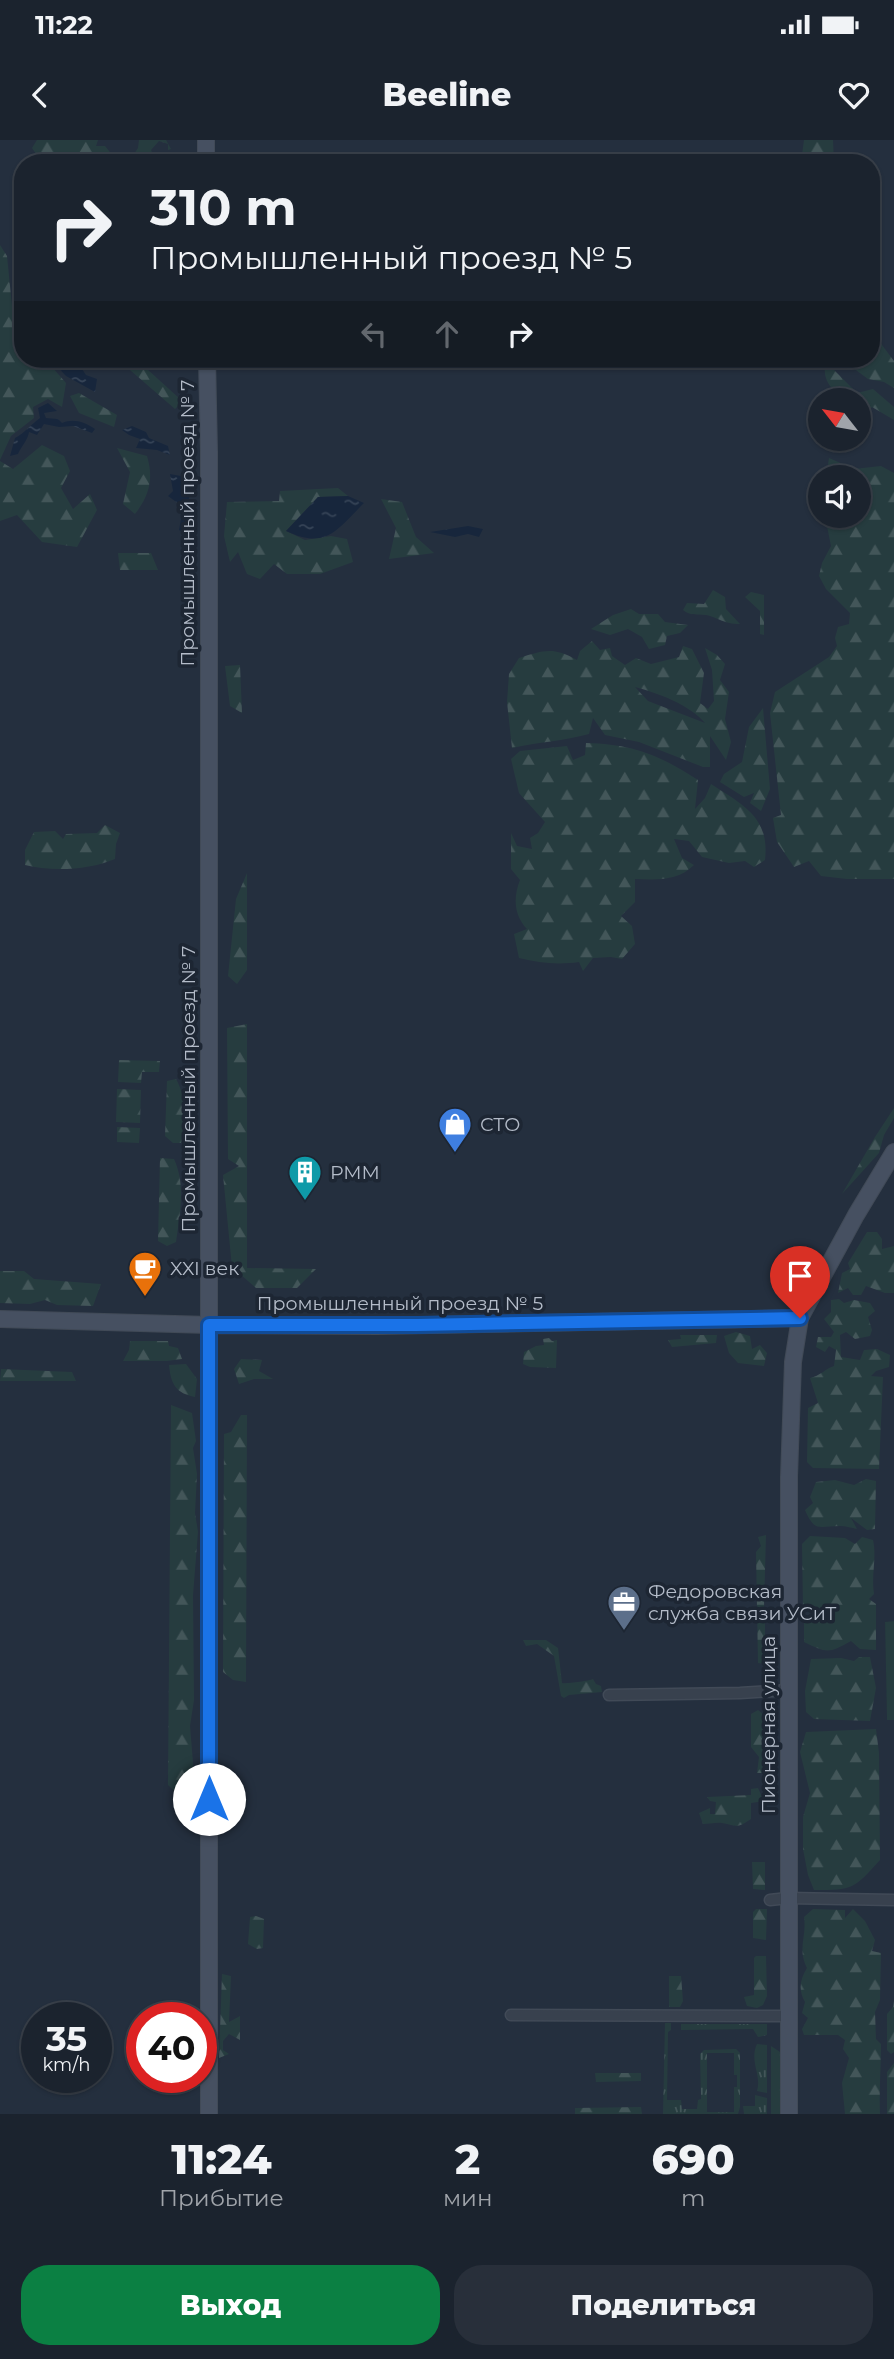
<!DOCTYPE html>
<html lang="ru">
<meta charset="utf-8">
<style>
:root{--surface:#1b232e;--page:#282f3a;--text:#f1f3f6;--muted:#a0a4aa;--line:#39404a;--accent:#0b8043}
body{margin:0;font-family:Montserrat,sans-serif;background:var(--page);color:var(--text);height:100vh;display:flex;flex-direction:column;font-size:26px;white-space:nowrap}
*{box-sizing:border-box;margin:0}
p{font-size:23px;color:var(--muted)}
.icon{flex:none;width:38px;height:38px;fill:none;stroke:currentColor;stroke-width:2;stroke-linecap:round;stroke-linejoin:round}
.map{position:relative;height:1974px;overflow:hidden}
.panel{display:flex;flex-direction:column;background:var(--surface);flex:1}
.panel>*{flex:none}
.top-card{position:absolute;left:14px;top:14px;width:866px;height:214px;border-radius:28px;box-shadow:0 2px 5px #0004,0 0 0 2px var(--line);background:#1b232e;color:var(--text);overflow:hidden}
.needle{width:46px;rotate:301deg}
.fabs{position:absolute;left:808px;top:248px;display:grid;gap:14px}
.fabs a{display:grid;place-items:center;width:63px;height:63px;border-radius:50%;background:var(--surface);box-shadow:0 2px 5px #0004,0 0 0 2px var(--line);font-size:35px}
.speed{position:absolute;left:21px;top:1862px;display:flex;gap:14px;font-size:35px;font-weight:700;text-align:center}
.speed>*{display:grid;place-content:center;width:91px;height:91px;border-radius:50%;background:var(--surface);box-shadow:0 2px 5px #0004,0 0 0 2px var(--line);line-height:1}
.speed small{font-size:18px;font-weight:400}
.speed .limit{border:10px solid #d22;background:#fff;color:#111}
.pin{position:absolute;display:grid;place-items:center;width:60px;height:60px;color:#fff;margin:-72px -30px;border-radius:50% 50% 50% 0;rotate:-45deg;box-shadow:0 0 7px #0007}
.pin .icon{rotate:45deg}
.me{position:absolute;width:77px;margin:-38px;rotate:0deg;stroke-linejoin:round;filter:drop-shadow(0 0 5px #0008)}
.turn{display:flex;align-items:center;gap:24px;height:147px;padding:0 21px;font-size:32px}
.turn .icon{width:91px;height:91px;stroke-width:2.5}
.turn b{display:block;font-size:49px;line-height:60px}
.lanes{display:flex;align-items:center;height:66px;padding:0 21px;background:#0003;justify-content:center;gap:35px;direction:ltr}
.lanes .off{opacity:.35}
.eta{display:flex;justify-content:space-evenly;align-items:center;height:119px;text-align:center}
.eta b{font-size:42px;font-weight:800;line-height:49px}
.button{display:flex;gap:14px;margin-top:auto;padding:14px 21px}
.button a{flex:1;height:80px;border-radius:28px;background:var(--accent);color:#fff;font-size:28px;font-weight:800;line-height:80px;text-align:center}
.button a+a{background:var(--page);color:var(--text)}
.status{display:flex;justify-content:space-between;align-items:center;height:49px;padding:0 35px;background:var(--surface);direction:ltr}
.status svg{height:19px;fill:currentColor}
header{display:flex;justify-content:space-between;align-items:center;height:91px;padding:0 21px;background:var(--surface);font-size:32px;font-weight:800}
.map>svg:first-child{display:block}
.grass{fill:url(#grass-tufts);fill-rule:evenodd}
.forest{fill:url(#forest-firs);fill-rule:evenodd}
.garden{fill:#263c3f}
.water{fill:url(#water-ripples)}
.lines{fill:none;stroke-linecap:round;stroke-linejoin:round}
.street-casing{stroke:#414a57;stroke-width:13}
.secondary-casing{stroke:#414a57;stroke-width:18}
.street{stroke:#38414e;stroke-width:10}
.secondary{stroke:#465061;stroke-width:16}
.route-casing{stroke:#114b97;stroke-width:18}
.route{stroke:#1a73e8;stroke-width:12}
.labels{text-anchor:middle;stroke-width:7;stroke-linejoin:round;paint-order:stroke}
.street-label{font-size:19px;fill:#b4bcc9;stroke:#1d2633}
.poi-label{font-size:19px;fill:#b4bcc9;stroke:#1d2633;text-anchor:start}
</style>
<div class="status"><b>11:22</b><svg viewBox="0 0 49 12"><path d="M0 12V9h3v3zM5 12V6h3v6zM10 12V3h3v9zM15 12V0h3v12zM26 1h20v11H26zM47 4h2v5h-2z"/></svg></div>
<header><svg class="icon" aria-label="back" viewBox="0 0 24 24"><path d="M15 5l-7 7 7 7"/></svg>Beeline<svg class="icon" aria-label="heart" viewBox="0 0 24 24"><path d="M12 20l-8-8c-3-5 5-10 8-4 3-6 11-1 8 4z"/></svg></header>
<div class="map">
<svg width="894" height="1974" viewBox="0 0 894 1974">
<defs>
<pattern id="grass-tufts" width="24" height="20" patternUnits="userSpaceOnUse" patternTransform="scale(1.75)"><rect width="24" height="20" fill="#263c3f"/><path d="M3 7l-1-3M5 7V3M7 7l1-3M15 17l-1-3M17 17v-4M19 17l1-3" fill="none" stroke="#435659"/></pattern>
<pattern id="forest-firs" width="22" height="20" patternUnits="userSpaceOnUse" patternTransform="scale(1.75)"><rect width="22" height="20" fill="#263c3f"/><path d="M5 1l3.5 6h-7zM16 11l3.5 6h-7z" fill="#435659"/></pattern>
<pattern id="water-ripples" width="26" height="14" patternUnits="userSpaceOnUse" patternTransform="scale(1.75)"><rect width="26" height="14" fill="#17263c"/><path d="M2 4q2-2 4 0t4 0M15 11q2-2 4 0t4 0" fill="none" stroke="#364457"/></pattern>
</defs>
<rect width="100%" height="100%" fill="#242f3e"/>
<path class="grass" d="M665,1883H671V1890L668,1892L667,1960H681L682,1969H697L698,1960L701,1959L700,1914L704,1910L736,1909L740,1913V1967L738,1974H663ZM707,1913H734V1935H737V1947H734V1972H707Z
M681,1884H767V1895L758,1897L753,1889L681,1890Z
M757,1904L767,1905V1953L757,1951C762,1935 749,1921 757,1904Z
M771,1906L780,1912V1974H771Z
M755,1955L767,1958V1974H744L743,1966H755Z"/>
<path class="forest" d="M37,0H98L96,6H105L113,16L110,23H36L39,18L32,8Z
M139,0H166L171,9L168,10V4L159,1L151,10L153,15L158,17V22L139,23L134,14L138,8Z
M804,0H833L834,23H812L802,15Z
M0,105L7,116L12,166L23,189V219H45L66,243L62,267L48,259L33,267L34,278L11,296L0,320Z
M872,197H876L894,221V248L884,242L868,239L841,219H872Z
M123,219H136L180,259V264L175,269L130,230V224Z
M825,219H831L830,226L857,253L873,249L894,267V280L872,267L866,277L859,279V261C846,261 830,251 826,238C824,233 825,224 825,219Z
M79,253L117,275L114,287L79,273L70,256Z
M42,305L64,316L70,331L61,348L73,369L90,354L97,370L77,407L42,402L17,375L0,381V321L13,329Z
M117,308L147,316C154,339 149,356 135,374L123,364L130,332Z
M829,318L854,329L881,326L894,333V739H847L821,736L809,721L794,727L777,702L773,678L781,675L770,573L775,552L829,517L837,506L835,498L838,487L849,484L850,473L826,449L819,436L822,423L831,406L825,376H859V338H826Z
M338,348L348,356L318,357L286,391L305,400L331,396L347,399L353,422L320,434H287L274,424L260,439L247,434L238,412L230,422L224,396L227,362L279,361L280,351Z
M381,359L402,362L416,397L434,413L389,419L396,388Z
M118,413H151L158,430H120Z
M713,450L725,457L726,469L740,484C723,484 720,478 706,475C696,474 691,476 683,470L687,463L704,464Z
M751,452L764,455V495L760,494V471L745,457Z
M631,469L639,474H658L665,482L688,485L680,493L667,496L665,505L649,509L642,497L628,489L610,495L591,489L613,475Z
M592,501L600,510L610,508L612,516L625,525L636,518L651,524L679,517L683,506L692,509L704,533L700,563L708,569L714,561L712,530L705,508L717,515L725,524L720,540L729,552L725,579L731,602L726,620L710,596V627H703L639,602L605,595L593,578L589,594C564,601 538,602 512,608L507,562L509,534L519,518C545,510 553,507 577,520L580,511ZM635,547C658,553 690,565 705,583L648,561Z
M240,525L242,573L230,566L225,526Z
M763,568L770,649L761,671L750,663L754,653L744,657L720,642L724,634L742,622L749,587Z
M586,603C632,604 660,615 698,640L695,669L705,658L711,644C743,665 770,677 765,720L754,727L745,721L729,723L702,717L689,701L674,699L682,718L694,725C678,741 657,740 635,739V762L621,776L632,786L635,804L622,819L611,817L593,818L583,831L579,822C557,825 540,823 519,818L514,794L527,789C514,775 513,758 520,740L511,729V693L517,706L532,709L530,698L538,693L545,682L519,653L511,619L520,611L567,606L573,620L585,615Z
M105,685L120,693L116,704L115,719C89,730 52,732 25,725V710L34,692L55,691L63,699L66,694L97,693Z
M247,733V830L237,844L228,836L236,759Z
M247,884V1128L316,1129L297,1148H256L232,1127L223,1035L239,1026L228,1019L227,888Z
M119,920L160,921L159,932H142L141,943L118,942Z
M176,939C186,957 190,985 181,1003H173L165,996L167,941Z
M117,949L141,950L140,983L116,982Z
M894,968V978L884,995L879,1013L842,1054L875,997Z
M117,987L140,988L139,1003L117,1002Z
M160,1018L174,1019C186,1045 180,1074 176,1102L167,1106L158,1101Z
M867,1092H877L882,1099V1109L894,1106V1153H885L866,1146L861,1155H853L848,1148L838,1153L842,1133L850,1129L848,1123Z
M0,1131H24L34,1139L101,1144L93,1166L57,1165L45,1160L30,1164L0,1163Z
M839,1159L844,1163L854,1160L870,1163L875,1171L868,1177L872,1190L870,1196L855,1199L846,1192L840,1195L841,1217L860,1220L864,1210L877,1209L890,1215L889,1227L876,1231L871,1236L883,1237L879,1329L813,1328L807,1322L808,1268L818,1263L810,1238C820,1236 825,1229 834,1226L836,1210L829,1206L825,1212L816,1207L818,1197H831L834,1192L824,1179L831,1172V1160Z
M736,1192L750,1196L752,1209L760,1205L767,1213L764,1226L738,1223L729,1213L724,1196Z
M680,1195H717L716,1203L672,1207L668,1200L681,1199Z
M549,1198L552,1201L557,1200L556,1228L530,1227L523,1224L524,1212L536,1206L544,1205L543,1199Z
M130,1201H168L169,1206L178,1208L182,1219L167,1221H123L129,1210Z
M241,1219L262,1220L259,1231L273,1239H254L239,1244L234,1229Z
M186,1224L197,1239L195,1257C176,1253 171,1245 169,1225Z
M1,1229L72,1232L76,1241H0Z
M171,1265L192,1273L196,1301L193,1308L197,1334L195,1373L198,1392L193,1455L194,1560L190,1586L195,1647L191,1659L185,1661L168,1645Z
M241,1275H247L246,1542L233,1540L223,1532L224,1294L231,1292Z
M866,1339L876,1341L875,1389L867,1390L851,1378L857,1389C852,1388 846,1386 840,1386C819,1386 815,1393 805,1370L813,1363L810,1357L816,1342L835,1340L854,1345Z
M766,1395L764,1467L760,1473L765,1481V1524L758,1523L756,1412L761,1406L758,1397Z
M810,1396L845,1398L855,1404L862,1397L873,1400C877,1418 871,1435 874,1454L869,1459L876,1464V1510L860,1509L851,1501C828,1514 827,1513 804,1502V1483L817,1477L803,1469L802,1404Z
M523,1500H546L558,1508L562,1543C565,1544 589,1541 593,1539L596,1544L601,1546L602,1552L569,1555L564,1558L561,1556L554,1516L537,1504L526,1506Z
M859,1517H870L876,1548L870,1581L814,1579L806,1572L805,1551L811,1519L841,1518L854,1521Z
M758,1570L764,1575V1610L762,1617L765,1625L763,1633H757L759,1617L751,1607V1574Z
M876,1589L879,1613L880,1720C854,1749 853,1750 814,1750L808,1735L803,1709V1677L810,1653L800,1612L806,1592Z
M758,1648L764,1661L751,1663V1679C736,1689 738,1686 722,1683C717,1682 708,1684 703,1684L699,1673L710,1668V1674H715L716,1662L710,1661L707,1657L751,1655V1649Z
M752,1722H765V1750L753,1749Z
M756,1769H767L766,1800L753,1798V1772Z
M813,1769L845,1770V1778L853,1769L865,1781L875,1800L872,1811L881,1813L880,1860L875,1872L876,1899L881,1904C881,1928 879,1950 880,1974H845L842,1943L849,1918L843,1909L845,1900L838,1895H804L802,1889L808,1878L802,1873L805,1862C798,1850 800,1839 807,1828C797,1808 807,1797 804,1777Z
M256,1776L264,1779L263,1808L257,1809L248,1804L250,1777Z
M756,1816H766L767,1856L763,1865L757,1868L747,1866L744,1857L754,1855V1818Z
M222,1834L231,1836L229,1882L240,1876V1900L229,1894L223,1901V1910L229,1914L219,1918Z
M669,1836H681L683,1861L680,1867H669Z
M894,1861V1912L891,1914L887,1910V1874L893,1867Z
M894,1923V1974H887V1932Z
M595,1933H641V1941L596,1942Z
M641,1967L642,1974H575V1968Z"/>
<path class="garden" d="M894,1481V1580H887L885,1482Z"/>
<path class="water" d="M50,219H70L80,226L86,235L97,239L95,252L66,236Z
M48,263L57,271L44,273L46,278L58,279L62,283C73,278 85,282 95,289L92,293L73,286L59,287L44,284L37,295L29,292C28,300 22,305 18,314L10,316L15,298C25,293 30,285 40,278L38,268Z
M132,286L146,292L149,298L168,306L170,315L157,310L136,308L140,299L129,295L122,290Z
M170,334L181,336L190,351L184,393L179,390L183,367L168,356L173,351Z
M348,356L364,363C337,390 326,410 286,391L318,357Z
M468,386L483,389L479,397L468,394L455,397L430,392Z"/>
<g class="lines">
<defs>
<path id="street" d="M609,1555L740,1553L789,1550
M770,1760L788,1758L894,1760
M511,1875L789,1876"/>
<path id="secondary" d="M206,23V0
M207,219L209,312V1974
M0,1179L209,1185L377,1186L800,1178
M789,1974V1337L793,1222L800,1178L856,1075L894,1012"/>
</defs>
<use href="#street" class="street-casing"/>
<use href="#secondary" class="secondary-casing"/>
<use href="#street" class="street"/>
<use href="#secondary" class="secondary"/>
</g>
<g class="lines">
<defs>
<path id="route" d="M209,1659V1185H417L800,1178"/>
</defs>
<use href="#route" class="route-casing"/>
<use href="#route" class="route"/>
</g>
<defs>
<symbol id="shop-pin" viewBox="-11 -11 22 30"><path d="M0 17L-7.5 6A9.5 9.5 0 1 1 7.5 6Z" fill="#3f7fe0" stroke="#1d2633"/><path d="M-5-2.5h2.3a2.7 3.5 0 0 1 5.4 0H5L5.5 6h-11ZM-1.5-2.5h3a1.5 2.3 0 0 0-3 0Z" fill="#fff"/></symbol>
<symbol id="building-pin" viewBox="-11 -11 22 30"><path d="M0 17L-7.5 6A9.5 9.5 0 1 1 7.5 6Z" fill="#0f9aa8" stroke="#1d2633"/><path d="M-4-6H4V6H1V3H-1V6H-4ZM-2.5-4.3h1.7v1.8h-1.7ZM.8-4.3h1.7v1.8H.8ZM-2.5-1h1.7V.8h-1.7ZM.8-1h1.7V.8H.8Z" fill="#fff"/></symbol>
<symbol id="cafe-pin" viewBox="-11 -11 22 30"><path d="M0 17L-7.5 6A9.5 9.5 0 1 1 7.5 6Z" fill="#e8710a" stroke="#1d2633"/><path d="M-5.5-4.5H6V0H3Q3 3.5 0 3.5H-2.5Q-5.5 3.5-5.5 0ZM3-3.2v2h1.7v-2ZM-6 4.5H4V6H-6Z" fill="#fff"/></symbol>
<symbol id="office-pin" viewBox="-11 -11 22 30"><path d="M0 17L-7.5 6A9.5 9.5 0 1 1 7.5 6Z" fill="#5c6f8a" stroke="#1d2633"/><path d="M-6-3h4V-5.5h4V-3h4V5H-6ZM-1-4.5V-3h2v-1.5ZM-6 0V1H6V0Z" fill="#fff"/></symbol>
</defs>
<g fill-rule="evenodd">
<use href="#shop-pin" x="436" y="965" width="38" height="52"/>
<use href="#building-pin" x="286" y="1013" width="38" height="52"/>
<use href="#cafe-pin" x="126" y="1109" width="38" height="52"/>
<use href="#office-pin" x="605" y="1443" width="38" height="52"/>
</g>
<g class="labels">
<g class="street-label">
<text transform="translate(187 383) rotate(-90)" y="7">Промышленный проезд № 7</text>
<text transform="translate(188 949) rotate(-90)" y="7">Промышленный проезд № 7</text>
<text x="400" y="1170">Промышленный проезд № 5</text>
<text transform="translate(768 1585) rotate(-90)" y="7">Пионерная улица</text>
</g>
<g class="poi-label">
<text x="480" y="991">СТО</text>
<text x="330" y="1039">РММ</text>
<text x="170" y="1135">XXI век</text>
<text x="648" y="1458">Федоровская<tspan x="648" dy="22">служба связи УСиТ</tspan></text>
</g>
</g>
</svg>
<div class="fabs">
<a><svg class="needle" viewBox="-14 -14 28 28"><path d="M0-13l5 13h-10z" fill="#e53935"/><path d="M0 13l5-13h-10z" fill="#a0a4aa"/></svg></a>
<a><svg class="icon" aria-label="sound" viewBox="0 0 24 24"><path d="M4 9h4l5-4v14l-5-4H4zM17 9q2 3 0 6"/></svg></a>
</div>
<div class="speed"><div>35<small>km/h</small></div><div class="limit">40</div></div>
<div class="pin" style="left:800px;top:1178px;background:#d93025"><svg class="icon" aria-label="arrive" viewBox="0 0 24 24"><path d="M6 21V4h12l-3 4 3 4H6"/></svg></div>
<svg class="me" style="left:209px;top:1659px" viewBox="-20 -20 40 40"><circle r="19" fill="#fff"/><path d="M0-13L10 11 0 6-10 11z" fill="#1a73e8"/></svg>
<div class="top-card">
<div class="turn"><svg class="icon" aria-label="right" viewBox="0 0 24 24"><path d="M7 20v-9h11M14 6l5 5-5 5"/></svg><div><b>310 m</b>Промышленный проезд № 5</div></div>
<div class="lanes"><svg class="icon off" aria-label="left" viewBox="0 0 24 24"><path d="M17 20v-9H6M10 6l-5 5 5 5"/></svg><svg class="icon off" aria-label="ahead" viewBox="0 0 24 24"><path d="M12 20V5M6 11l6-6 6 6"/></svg><svg class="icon" aria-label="right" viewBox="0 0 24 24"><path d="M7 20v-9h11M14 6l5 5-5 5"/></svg></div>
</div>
</div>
<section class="panel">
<div class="eta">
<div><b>11:24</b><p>Прибытие</p></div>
<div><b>2</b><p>мин</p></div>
<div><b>690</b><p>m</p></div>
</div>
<div class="button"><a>Выход</a><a>Поделиться</a></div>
</section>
